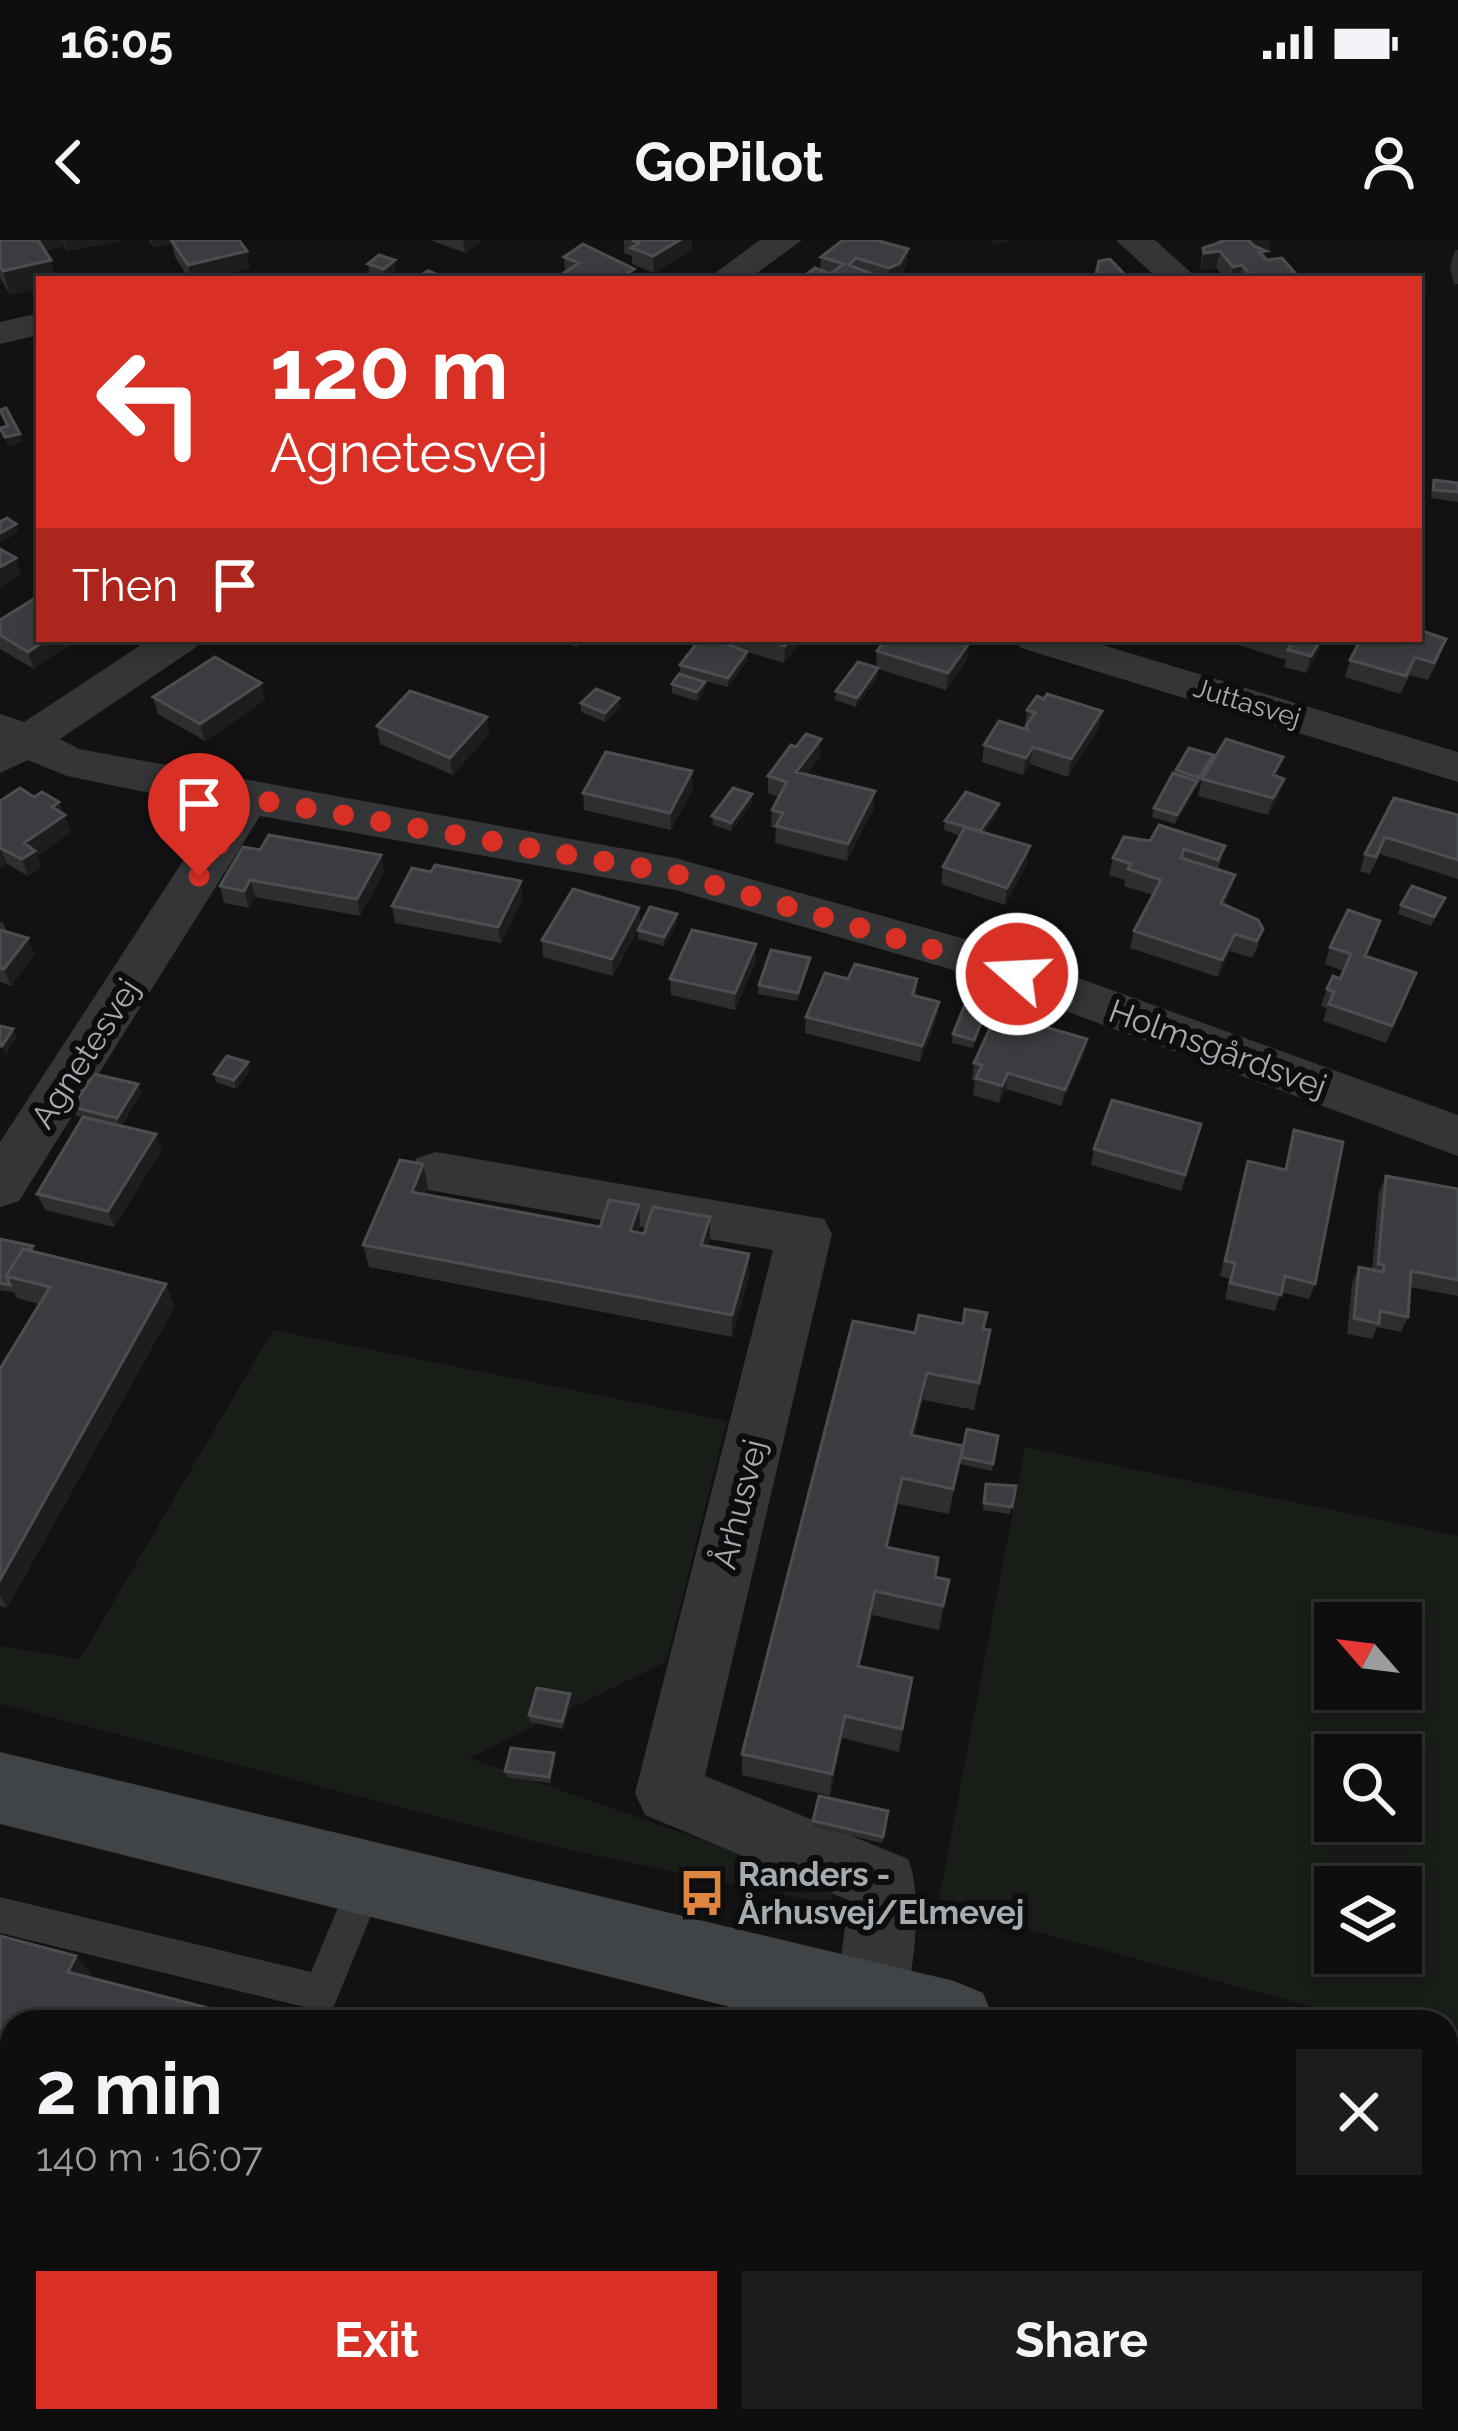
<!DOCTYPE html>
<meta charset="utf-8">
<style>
:root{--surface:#0e0e0e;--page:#1c1c1c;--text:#f1f3f6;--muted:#9b9c9e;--line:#2e2e2e;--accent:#d93025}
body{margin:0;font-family:Raleway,sans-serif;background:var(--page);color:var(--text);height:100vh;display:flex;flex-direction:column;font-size:45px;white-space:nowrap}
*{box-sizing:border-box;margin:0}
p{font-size:39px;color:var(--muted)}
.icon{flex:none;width:66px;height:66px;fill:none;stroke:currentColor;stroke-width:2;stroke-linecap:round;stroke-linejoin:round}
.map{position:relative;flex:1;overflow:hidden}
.panel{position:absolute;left:0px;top:1770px;width:1458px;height:423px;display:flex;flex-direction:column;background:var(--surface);border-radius:36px 36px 0 0;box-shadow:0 6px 18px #0003,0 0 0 3px var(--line)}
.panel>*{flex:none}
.banner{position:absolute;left:36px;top:36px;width:1386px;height:366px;border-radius:0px;box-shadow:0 6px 18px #0003,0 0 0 3px var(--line);background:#d93025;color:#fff;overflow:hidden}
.needle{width:78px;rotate:298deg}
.buttons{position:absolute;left:1314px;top:1362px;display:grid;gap:24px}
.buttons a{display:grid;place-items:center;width:108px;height:108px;border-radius:0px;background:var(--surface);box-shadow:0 6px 18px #0003,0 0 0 3px var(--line);font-size:60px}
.pin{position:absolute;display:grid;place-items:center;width:102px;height:102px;color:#fff;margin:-123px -51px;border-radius:50% 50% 50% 0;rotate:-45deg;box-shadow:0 0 12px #0007}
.pin .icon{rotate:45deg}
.me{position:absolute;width:132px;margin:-66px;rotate:289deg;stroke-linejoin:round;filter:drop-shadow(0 0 9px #0008)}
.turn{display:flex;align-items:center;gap:42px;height:252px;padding:0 36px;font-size:54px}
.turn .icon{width:156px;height:156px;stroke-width:2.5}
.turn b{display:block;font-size:84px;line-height:102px}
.then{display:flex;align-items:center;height:114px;padding:0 36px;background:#0003;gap:24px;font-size:45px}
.round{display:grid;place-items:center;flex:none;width:126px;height:126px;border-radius:0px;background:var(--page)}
.summary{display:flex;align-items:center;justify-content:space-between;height:204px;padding:0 36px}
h1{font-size:72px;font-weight:700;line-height:90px}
.primary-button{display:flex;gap:24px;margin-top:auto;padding:24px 36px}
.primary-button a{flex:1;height:138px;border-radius:0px;background:var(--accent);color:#fff;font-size:48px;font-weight:700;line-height:138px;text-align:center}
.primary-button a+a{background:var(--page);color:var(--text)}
.status{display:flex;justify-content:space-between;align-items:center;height:84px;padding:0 60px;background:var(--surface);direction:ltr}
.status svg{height:33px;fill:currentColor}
header{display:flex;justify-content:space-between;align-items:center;height:156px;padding:0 36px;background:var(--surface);font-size:54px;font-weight:700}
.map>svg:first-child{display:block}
.green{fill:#191d18;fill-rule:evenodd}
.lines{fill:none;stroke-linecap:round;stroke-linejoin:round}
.lane{fill:#333537;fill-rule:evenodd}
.street{fill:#333537;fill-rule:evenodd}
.secondary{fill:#414447;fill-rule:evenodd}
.wall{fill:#2e2e31}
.shaded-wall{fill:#1d1d1f}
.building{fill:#3b3c3f;stroke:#4b4e51;stroke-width:3}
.route{stroke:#d93025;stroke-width:21;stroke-dasharray:0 37.8}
.labels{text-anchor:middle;stroke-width:12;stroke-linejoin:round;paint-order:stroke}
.far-street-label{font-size:27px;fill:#a4acb2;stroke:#0d0d0e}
.street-label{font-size:33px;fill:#a4acb2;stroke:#0d0d0e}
.poi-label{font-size:33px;font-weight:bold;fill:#a4acb2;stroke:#0d0d0e;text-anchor:start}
</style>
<div class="status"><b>16:05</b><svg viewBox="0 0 49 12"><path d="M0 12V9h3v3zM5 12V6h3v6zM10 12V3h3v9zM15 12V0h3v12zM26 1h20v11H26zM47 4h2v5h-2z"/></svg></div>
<header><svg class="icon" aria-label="back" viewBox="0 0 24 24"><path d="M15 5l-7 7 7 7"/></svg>GoPilot<svg class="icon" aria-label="person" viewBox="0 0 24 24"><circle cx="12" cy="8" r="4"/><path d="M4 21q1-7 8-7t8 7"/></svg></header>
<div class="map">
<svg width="1458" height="2191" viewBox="0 0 1458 2191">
<rect width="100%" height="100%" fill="#121213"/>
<path class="green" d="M273,1090L727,1181L666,1422L469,1518L836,1647L829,1664L556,1607L0,1464V1406L80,1419Z
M1025,1207L1458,1296V1806L1446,1803V1782H1369L938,1665ZM1335,1383H1401V1449H1335ZM1401,1515V1581H1335V1515ZM1335,1647H1401V1713H1335Z"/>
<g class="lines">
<path class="lane" d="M368,1622L381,1627L386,1639L334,1766L321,1771L0,1693V1657L311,1732L355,1627Z
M131,2181H173L174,2191H132Z"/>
<path class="street" d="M760,0H802L749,39H707Z
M1116,0H1155L1198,39H1158Z
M39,73V95L0,104V82Z
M150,399H202L195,408L60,499L79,509L675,618L990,706L1458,875V916L957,731L675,650L260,576L19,961L0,967V902L218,567L67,536L28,520L0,533V474L24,482Z
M1014,399H1083L1458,512V542L1021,408Z
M436,912L824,979L832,994L705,1536L908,1619C924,1656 914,1743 898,1782H844L836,1762L848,1660L645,1575L635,1553L773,1010L417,948L409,933L417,918Z
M881,2181H959L958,2191H880Z"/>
<path class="secondary" d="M0,1512L954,1741L983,1753L995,1782H790L0,1584Z
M1446,1856L1458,1859V1943L1446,1940Z"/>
</g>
<path class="wall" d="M0,0H125L67,11L64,6L45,11L10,55L0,38Z
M149,0H239L250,28L213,37L214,39H189L175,17L172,3L153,7Z
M430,0H483L465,13Z
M624,0H692V10L654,33L632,24V16L624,13Z
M1218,0H1271L1268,11L1265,12L1264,18L1297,35L1296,39H1225L1216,28L1200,30L1203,8L1217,3Z
M908,9L906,26L898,39H800L820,30L821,17Z
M1455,10H1458V44H1454L1450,27Z
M564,17L634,39H565Z
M368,24L396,29L385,38L369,33Z
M1434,240L1458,243V262L1431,258Z
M37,357L34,429L0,409V380Z
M555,399H584L577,407Z
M733,399H803L784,423L741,410L747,421L728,447L680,434V425L733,407Z
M1230,399H1323L1320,409L1306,433L1284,427L1286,420L1229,402Z
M1343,399H1419L1440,416L1428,440L1410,435L1400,454L1345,437L1350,420L1358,405Z
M969,403L967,420L946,450L878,429V437L856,467L835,460L836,451L876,427L877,411Z
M705,442V451L697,461L672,453V444Z
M261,443L265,460L205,501L158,474L153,457Z
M619,458L620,467L605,482L581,472V463Z
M1027,470L1102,471L1098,489L1068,537L1030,524L1023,535L982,522L984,505L1025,489Z
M487,477L489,494L453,535L380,504L377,486Z
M1213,515L1210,524L1175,584L1152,577L1154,568L1176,530Z
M820,516L806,535L874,568L847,621L775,603L776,588L771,587L772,570L779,557L768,553V536Z
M1278,534L1277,537L1279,556L1268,575L1198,556L1202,539Z
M693,549L671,590L584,570L583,553Z
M752,554V563L731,591L713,585L712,576Z
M1394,558L1458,575V639L1380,614L1370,634L1360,631L1365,614Z
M0,561L63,574L71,592L37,616L41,628L28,636L7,624L0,629Z
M998,572L984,593L1027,623L1005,665L941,644L943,627L960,596L944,590L945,581Z
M1150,601L1225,606L1218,629L1235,635L1230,652L1224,665L1258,680V706L1252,718L1230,711L1218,737L1130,708L1134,691L1153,655L1124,646L1125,640L1109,635L1113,618Z
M260,610L381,615L384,632L360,676L255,657L249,668L224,663L220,646Z
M431,632L523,658L501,703L395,683L392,666Z
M1401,665L1441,667L1431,686L1398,674Z
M639,668L640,685L613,736L543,717L542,700Z
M0,682L3,683L7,692L35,714L11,746L0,742Z
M677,683L664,706L638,699V690Z
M1374,698L1366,716L1410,750L1386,803L1323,781L1327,768L1321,766L1327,749L1340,739L1343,731L1325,724L1330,707Z
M810,718L809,726L797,761L758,754L759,745Z
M756,721L735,770L671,755L670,739Z
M848,739H917L916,756L939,762L937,778L920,822L805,793L806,777Z
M989,763L988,771L973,808L952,803L953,794Z
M1087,799L1083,816L1061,866L1006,849L999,863L973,855L975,841L972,840L974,823Z
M250,831L236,849L216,842L214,834Z
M138,844L141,853L121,886L156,894L162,910L114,987L45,970L37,954L82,877L76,876L73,867Z
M1201,884L1181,951L1091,925L1094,909Z
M1294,890L1315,1044L1309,1059L1281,1052L1275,1071L1225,1059L1229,1039L1220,1036L1248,921L1284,930Z
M423,924L428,947L425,954L600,987L639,965L640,987L638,993L710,1000L708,1006L749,1014V1037L732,1097L369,1027L363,1005Z
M1386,936L1458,949V1056L1410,1047L1408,1077L1401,1092L1377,1087L1372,1099L1347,1094L1352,1043L1359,1027L1372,1030L1379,952Z
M0,999L175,1066L7,1368L0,1366V1129L39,1064L17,1058L14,1052L0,1050Z
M963,1084L990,1090L974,1170L923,1160L914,1196L963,1206L949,1274L898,1264L888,1308L935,1337L949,1340L939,1390L872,1375L860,1426L912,1438L899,1512L842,1498L830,1556L742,1535V1514L915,1093Z
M967,1189L998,1196L992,1231L960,1224Z
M986,1244L1016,1246L1010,1274L983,1270Z
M570,1454L571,1461L563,1489L530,1482L529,1475Z
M555,1519L550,1543L507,1537L505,1531Z
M819,1556L888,1571L882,1603L813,1587Z
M0,1696L76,1716L91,1734L89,1737L12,1782V1837L0,1834Z
M1017,2181H1138L1137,2191H1016Z
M1221,2181H1319V2191H1263Z
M1394,2181H1446L1458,2191H1410L1393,2187Z"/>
<path class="shaded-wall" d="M35,0H63L64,6L38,14Z
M64,0H125L67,11Z
M151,0H186L153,7Z
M463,0H483L465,13Z
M680,0H692V10L654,33L653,16Z
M992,0H1012L991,5Z
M1246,0H1271L1268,11L1265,12L1262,28Z
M908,9L906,26L898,39H888L889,28Z
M247,11L250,28L205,39H191L188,25Z
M1220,11L1216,28L1200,30L1204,13Z
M51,20L56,39H39V49L10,55L3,31Z
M395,20L396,29L385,38L384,29Z
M1242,25L1239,39H1230L1233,27Z
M634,29V39H618Z
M20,194L23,202L8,206L5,197Z
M16,284L19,292L0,303V293Z
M16,318L21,335L0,348V327Z
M48,399H80L34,429L28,412Z
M790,399H803L784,423L785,406Z
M1321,399H1323L1320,409L1306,433L1311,416Z
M969,403L967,420L946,450L948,433Z
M747,412V421L728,447V438Z
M878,428V437L856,467L857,458Z
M705,442V451L697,461V452Z
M261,443L265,460L205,501L200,484Z
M619,458L620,467L605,482V473Z
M1102,471L1098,489L1068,537L1071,519Z
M487,477L489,494L453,535L450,518Z
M821,499L820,516L796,549V532Z
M1033,507L1030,524L1023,535L1026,518Z
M692,531L693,549L671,590L670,573Z
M1284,539L1279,556L1268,575L1273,558Z
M1197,541L1195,550L1175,584L1177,575Z
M875,551L874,568L847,621L848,604Z
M752,554V563L731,591V583Z
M59,562L71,592L37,616L41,628L28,636L22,619L24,603L52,567Z
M999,564L998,572L978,602L979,593Z
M1030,606L1027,623L1005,665L1007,648Z
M0,608L7,624L0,629Z
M381,615L384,632L360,676L357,659Z
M1235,635L1230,652L1216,680L1221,663Z
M250,640L255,657L249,668L244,651Z
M521,641L523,658L501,703L498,687Z
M639,668L640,685L613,736L612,719Z
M677,674V683L664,706V697Z
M1235,694L1230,711L1218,737L1222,720Z
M28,698L35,714L11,746L4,729Z
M756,704V721L735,770V753Z
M810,718L809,726L797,761L798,753Z
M939,762L937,778L920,822L922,806Z
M989,763L988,771L973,808L974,800Z
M13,789L17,797L6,815L2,806Z
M1087,799L1083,816L1061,866L1065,850Z
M248,822L250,831L236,849L234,840Z
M1008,833L1006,849L999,863L1002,846Z
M138,844L141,853L120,886L117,878Z
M156,894L162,910L114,987L108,971Z
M423,924L428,947L417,975L412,952Z
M639,965L640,987L631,1014L630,991Z
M710,977V1000L702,1028L701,1005Z
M749,1014V1037L732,1097V1075Z
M166,1044L175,1066L7,1368L0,1356V1340Z
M927,1133L923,1160L908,1222L911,1195Z
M902,1238L898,1264L882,1332L886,1307Z
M875,1351L872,1375L855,1449L858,1426Z
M570,1454L571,1461L563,1489L562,1482Z
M845,1476L842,1498L830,1556L832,1534Z
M76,1716L91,1734L84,1750L68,1732Z"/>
<path class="building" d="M0,0H38L51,20L3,31L0,26Z
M171,0H239L247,11L188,25Z
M632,0H680L653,16L631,8L639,3Z
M843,0H876L908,9L899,24L889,28L856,18L849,25L885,39H800L815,28L830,34L844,24L821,17Z
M1227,0H1248L1254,6L1266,11L1259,12L1267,20L1282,18L1297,35L1274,39H1254L1242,25L1233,27L1220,11L1204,13L1203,8Z
M583,4L634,29L618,39H579L564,33L579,23L564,17Z
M379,15L395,20L384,29L368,24Z
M1110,19L1125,35L1095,39L1099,21Z
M428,31L444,37L441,39H423L418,37Z
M6,168L20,194L5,197L0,188L8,186L0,170Z
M1434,240L1458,243V252L1433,250Z
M7,278L16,284L0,293V282Z
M0,309L16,318L0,327Z
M37,357L39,358V399H48L28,412L0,395V380Z
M1419,390L1446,399L1434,423L1415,417L1406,436L1350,420L1361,399H1419Z
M700,399H714L747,412L728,438L680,425Z
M761,399H790L785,406Z
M886,399H956L969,403L948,433L877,411Z
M1279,399H1321L1311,416L1288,410L1292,403Z
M215,417L261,443L200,484L153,457Z
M858,422L878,428L857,458L836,451Z
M679,434L705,442L697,452L672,444Z
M596,449L619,458L605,473L581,463Z
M410,451L487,477L450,518L377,486Z
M1047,454L1102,471L1071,519L1033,507L1026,518L984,505L999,481L1028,490L1026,486L1035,473L1027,470L1037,456L1044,459Z
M806,494L821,499L796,532L875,551L848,604L776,586L783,573L772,570L787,542L768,536L791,505L796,507Z
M1226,499L1283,517L1273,535L1284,539L1273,558L1202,539Z
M1189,508L1213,515L1199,538L1176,530Z
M606,512L692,531L670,573L583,553Z
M1173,533L1197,541L1177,575L1154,568Z
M20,548L34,557L42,552L59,562L52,567L65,575L24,603L35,611L22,619L0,608V561Z
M733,548L752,554L731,583L712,576Z
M966,552L999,564L980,591L945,581Z
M1394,558L1458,575V620L1385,597L1376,617L1365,614Z
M1159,585L1225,606L1218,620L1184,609L1181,618L1235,635L1221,663L1258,680L1263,689L1257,701L1235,694L1222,720L1134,691L1161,640L1128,629L1131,624L1113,618L1124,597L1150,601Z
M965,587L1030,606L1007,648L943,627Z
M269,595L381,615L357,659L250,640L244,651L220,646L243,607L260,610Z
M435,625L521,641L498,687L392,666L412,628L431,632Z
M1412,646L1445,658L1434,677L1401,665Z
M573,649L639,668L612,719L542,700Z
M650,667L677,674L664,697L638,690Z
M1348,670L1380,681L1365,716L1416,733L1392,786L1329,764L1334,752L1327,749L1333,736L1340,739L1351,714L1330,707Z
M0,690L28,698L4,729L0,728Z
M692,690L756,704L735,753L670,739Z
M771,710L810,718L798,753L759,745Z
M855,724L917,739L912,755L939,762L922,806L806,777L825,733L848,739Z
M968,757L989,763L974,800L953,794Z
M997,773L1087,799L1065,850L1008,833L1002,846L976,838L982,825L974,823Z
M0,786L13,789L2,806H0Z
M227,816L248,822L234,840L214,834Z
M94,834L138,844L117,878L73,867Z
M1112,860L1201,884L1185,935L1094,909Z
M83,877L156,894L108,971L37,954Z
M1294,890L1343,902L1315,1044L1285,1036L1281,1055L1230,1043L1235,1023L1225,1021L1248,921L1286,930Z
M400,920L423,924L412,952L600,987L609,960L639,965L630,991L644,994L653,967L710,977L701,1005L749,1014L732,1075L363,1005Z
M1386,936L1458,949V1040L1411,1031L1408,1077L1380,1071L1379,1084L1354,1078L1359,1027L1383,1032L1384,1025L1378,1024Z
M0,999L33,1006L30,1011L23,1009L6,1036L10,1045L0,1043Z
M23,1009L166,1044L0,1340V1129L50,1047L6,1036Z
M965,1069L987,1073L983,1089L990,1090L979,1143L927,1133L911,1195L963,1206L953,1249L902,1238L886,1307L938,1318L935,1337L949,1340L943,1366L875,1351L858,1426L912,1438L902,1489L845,1476L832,1534L742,1514L853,1081L915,1093L919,1075L963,1084Z
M967,1189L998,1196L993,1224L961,1217Z
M986,1244L1016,1246L1012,1267L984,1263Z
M537,1448L570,1454L562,1482L529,1475Z
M511,1508L554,1513L549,1537L505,1531Z
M819,1556L888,1571L883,1597L813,1581Z
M0,1696L76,1716L68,1732L263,1782H12V1826L0,1823Z
M1452,2067L1458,2068V2191H1438L1403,2182L1446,2181V2070Z
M1022,2181H1138L1137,2191H1022Z
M1248,2181H1319V2191H1291Z"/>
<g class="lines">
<path class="route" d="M199,636L248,558L676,634L1017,734"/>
</g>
<defs>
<symbol id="bus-bare" viewBox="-9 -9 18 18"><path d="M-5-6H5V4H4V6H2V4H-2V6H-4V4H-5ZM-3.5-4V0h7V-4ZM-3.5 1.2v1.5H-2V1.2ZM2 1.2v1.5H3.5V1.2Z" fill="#de853f" stroke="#0d0d0e" stroke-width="2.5" paint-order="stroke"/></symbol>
</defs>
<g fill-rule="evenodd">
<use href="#bus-bare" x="669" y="1620" width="66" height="66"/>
</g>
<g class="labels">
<g class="far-street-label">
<text transform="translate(1247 463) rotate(17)" y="9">Juttasvej</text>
</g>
<g class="street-label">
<text transform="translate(1218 808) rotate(20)" y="12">Holmsgårdsvej</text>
<text transform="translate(85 813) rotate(-57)" y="12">Agnetesvej</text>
<text transform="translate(739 1264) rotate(-76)" y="12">Århusvej</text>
</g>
<g class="poi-label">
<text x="738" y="1646">Randers -<tspan x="738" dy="38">Århusvej/Elmevej</tspan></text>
</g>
</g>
</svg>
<div class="buttons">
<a><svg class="needle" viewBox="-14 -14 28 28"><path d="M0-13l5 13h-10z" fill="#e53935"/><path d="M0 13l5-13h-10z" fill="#9b9c9e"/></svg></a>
<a><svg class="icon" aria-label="search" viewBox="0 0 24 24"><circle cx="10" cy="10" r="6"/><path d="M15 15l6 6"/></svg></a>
<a><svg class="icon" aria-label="layers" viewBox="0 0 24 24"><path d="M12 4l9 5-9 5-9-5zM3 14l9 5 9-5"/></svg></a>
</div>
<div class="pin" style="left:199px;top:636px;background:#d93025"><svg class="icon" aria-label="arrive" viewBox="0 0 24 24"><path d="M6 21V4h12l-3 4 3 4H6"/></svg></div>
<svg class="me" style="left:1017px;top:734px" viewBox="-20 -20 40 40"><circle r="17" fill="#d93025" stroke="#fff" stroke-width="3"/><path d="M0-11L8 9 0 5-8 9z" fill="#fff"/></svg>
<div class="banner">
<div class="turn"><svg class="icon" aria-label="left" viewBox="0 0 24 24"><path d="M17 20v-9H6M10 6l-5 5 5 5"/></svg><div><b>120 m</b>Agnetesvej</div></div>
<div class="then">Then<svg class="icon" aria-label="arrive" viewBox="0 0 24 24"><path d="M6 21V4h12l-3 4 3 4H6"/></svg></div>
</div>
<section class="panel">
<div class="summary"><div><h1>2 min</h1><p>140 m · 16:07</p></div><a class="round"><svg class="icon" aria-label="close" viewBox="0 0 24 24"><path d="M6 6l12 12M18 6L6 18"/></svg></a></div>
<div class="primary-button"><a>Exit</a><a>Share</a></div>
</section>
</div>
